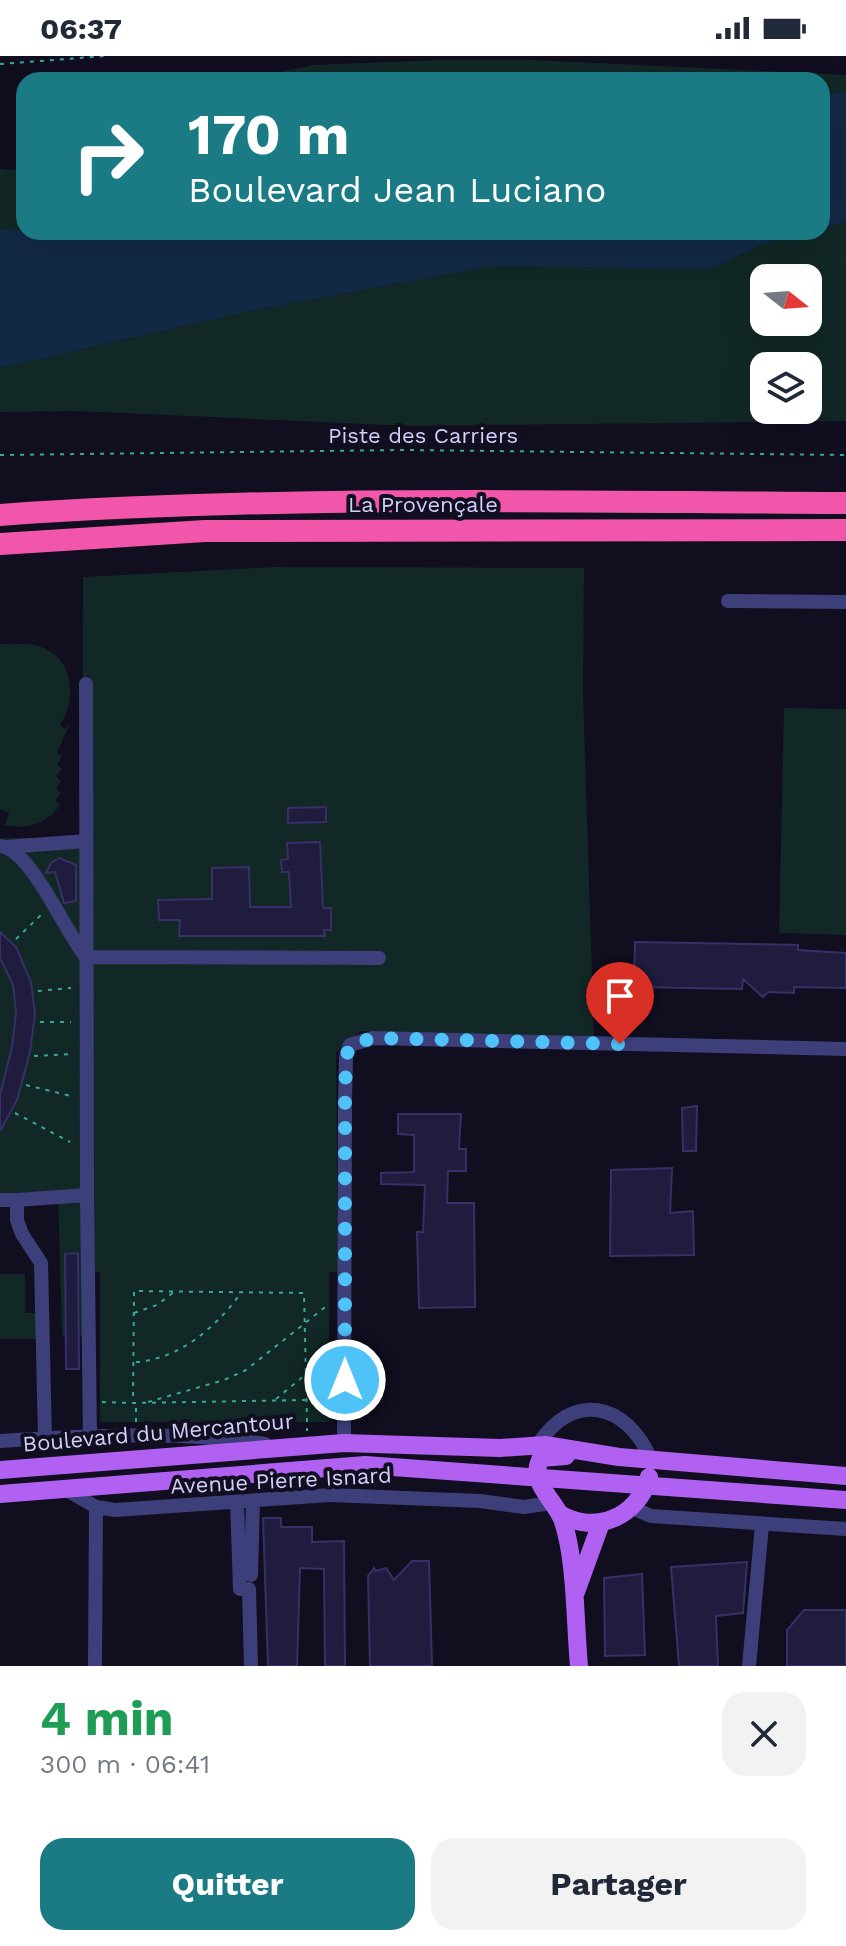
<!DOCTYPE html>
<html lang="fr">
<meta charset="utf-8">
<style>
:root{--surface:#fff;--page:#f2f2f3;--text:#1f2937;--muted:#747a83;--accent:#1a7b85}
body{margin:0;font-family:"Work Sans",sans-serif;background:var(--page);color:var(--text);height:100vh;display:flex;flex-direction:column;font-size:30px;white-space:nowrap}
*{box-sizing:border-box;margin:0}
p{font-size:26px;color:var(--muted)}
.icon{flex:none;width:44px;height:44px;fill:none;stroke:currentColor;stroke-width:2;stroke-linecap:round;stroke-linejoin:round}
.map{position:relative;height:1610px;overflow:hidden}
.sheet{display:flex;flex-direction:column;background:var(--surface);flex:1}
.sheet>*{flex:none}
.top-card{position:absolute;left:16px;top:16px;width:814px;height:168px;border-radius:24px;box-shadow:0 8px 32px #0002;background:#1a7b85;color:#fff;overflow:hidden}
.needle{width:52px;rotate:107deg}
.buttons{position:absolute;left:750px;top:208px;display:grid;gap:16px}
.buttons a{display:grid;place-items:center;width:72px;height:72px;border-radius:16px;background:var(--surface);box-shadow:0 8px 32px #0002;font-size:40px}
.pin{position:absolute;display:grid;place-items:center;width:68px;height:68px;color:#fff;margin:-82px -34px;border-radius:50% 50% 50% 0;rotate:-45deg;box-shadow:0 0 8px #0007}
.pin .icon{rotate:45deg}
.me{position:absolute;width:88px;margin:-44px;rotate:0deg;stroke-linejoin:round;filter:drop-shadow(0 0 6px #0008)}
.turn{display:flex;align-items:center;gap:28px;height:168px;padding:0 40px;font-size:36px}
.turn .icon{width:104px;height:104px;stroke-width:2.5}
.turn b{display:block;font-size:56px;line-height:68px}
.round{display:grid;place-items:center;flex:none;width:84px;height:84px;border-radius:24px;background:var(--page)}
.overview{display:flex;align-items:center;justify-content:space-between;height:136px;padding:0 40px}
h1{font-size:48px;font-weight:700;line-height:60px;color:#1e9e55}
.primary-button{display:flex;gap:16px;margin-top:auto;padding:16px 40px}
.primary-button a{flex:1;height:92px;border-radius:24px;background:var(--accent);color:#fff;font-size:32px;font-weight:700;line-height:92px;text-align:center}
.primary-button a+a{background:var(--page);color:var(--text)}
.status{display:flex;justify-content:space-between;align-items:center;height:56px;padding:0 40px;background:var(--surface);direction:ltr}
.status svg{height:22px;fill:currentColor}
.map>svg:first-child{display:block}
.green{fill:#122826;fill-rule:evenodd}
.water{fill:#122944}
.building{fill:#201c3e;stroke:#373068;stroke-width:2}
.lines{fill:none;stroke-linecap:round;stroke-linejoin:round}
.path{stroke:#38a899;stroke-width:2;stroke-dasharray:4 6;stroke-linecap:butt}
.minor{stroke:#3d3f7a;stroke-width:14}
.major{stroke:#b161f2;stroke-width:18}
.highway{stroke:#f156ab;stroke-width:22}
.route{stroke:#4fc3f7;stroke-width:14;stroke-dasharray:0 25.2}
.labels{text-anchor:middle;stroke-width:8;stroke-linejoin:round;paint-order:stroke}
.street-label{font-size:22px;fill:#d2d0fb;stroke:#100e1f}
</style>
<div class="status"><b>06:37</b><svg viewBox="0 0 49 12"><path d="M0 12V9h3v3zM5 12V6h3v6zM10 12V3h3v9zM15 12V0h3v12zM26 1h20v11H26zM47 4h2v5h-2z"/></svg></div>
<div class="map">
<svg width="846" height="1610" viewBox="0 0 846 1610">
<rect width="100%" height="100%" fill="#100e1f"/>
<path class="green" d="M440,4H533L846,19V35L822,38V24H269L271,18L313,9Z
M0,113L24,114V176H59L24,177L0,173Z
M846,166V365L409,370L76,355L0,356V312L250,255L493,210L710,213L766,187L807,176H822V172ZM764,222H808V266H764ZM764,310H808V354H764Z
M274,511L584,512L583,637L594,984L361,975L336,996L338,1216H329V1366H100V1216H94L92,1281L62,1280L58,1135L0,1138V782H82L83,521Z
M0,588C15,588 30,586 44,592C75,606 76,644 60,669L65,673L70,667L57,697L62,701L57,708L62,713L56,720L61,725L56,732L61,737L55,745L60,749C47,768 27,774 5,769L9,757L0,753Z
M784,652L846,653V879L779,877Z
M0,1218H25V1257H36V1283H0Z"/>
<path class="water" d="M846,35V166L822,172V38Z
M0,173L53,178L807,176L766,187L710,213L493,210L250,255L0,312Z"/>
<path class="building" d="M326,751V766L288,767V752Z
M320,786L323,852H331V874H324L325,880H179L180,864H159L158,844L212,843V812L249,811L250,851H291L289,816H282L281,804L288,803L287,787Z
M59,802L76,809V845L64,847L55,816L46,817L51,807Z
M0,876L16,891L31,926L35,958L30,996L17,1044L0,1075V1039L12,991L16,957L13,929L0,902Z
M635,886L798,889V894L846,897V932L794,931V937L768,936L763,941L743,923L742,933L634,931Z
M697,1050L696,1095H683L682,1052Z
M398,1058H461L459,1093H466V1115H448L447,1147H474L475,1251L419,1252L417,1176H423L425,1129L381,1128V1117L414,1116V1079L398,1078Z
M672,1112L670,1157L693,1155L694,1199L610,1200L611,1114Z
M78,1197L79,1313H66L65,1198Z
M263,1462H281V1471H312V1486L344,1485L345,1610H325L324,1513L300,1512L297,1610H268Z
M412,1505H429L432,1610H370L368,1520L374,1512L376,1515L386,1512L394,1524Z
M747,1506L743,1557L716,1560L718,1610H679L671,1511Z
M642,1518L645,1599L605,1600L604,1522Z
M804,1554H846V1610H787V1574Z"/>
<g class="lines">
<path class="path" d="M0,8L105,0
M0,399L404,394L846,399
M16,883L42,858
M38,935L71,932
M40,966H71
M34,1000L71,998
M26,1029L71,1040
M15,1057L70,1086
M134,1257L157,1249L174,1236
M136,1306C180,1303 216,1271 241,1237
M276,1343L305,1319
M306,1344L133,1347L134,1235L304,1237L307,1366V1375
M102,1346L132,1347
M148,1346L224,1324L246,1314L329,1248
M136,1366V1348"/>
<path class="minor" d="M728,545L846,546
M86,628L87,1139
M0,790C32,794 64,875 86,901L379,902
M6,791L86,785
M0,1144H17V1164L22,1178L41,1207L45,1382
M17,1144L87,1139L90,1381
M0,1385C87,1379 180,1375 265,1388
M344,1387L345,1046L346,1001L350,989L373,982L846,993
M537,1390C572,1334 627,1346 651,1404
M65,1433L96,1451L115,1454L330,1439L480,1445L524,1451L551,1447
M237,1446L240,1533H249L251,1610
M630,1451L651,1460L846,1473
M251,1519L253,1445
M95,1610L96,1451
M749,1610L762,1469"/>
<path class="major" d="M566,1400L541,1402C528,1426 554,1443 562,1463C576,1500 575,1569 579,1610
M0,1414L344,1387L500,1392L545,1389L619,1401L846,1420
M0,1438L365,1409L846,1444
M560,1458C595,1479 638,1461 649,1421
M576,1536L601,1467"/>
<path class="highway" d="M0,459C281,439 564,446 846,447
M0,488L205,475L846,474"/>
</g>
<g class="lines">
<path class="route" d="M345,1324V1046L346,1001L350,989L373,982L620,988"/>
</g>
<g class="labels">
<g class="street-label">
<text x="423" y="387">Piste des Carriers</text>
<text x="423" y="456">La Provençale</text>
<text transform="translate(158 1376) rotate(-5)" y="8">Boulevard du Mercantour</text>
<text transform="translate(281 1424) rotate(-3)" y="8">Avenue Pierre Isnard</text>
</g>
</g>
</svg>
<div class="buttons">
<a><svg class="needle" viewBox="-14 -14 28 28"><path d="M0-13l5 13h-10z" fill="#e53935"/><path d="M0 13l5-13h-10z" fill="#747a83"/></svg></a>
<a><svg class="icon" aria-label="layers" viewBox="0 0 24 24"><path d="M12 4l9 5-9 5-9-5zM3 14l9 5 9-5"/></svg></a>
</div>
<div class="pin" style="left:620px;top:988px;background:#d93025"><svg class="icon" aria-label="arrive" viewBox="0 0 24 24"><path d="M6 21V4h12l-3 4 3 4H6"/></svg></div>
<svg class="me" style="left:345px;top:1324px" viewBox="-20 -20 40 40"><circle r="17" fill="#4fc3f7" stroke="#fff" stroke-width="3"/><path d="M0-11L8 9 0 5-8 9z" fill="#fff"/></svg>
<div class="top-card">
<div class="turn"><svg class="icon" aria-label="right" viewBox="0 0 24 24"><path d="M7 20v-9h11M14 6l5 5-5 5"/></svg><div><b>170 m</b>Boulevard Jean Luciano</div></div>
</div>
</div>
<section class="sheet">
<div class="overview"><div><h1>4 min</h1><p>300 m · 06:41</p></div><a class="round"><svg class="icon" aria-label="close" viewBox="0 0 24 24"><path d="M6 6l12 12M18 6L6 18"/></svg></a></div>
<div class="primary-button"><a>Quitter</a><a>Partager</a></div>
</section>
